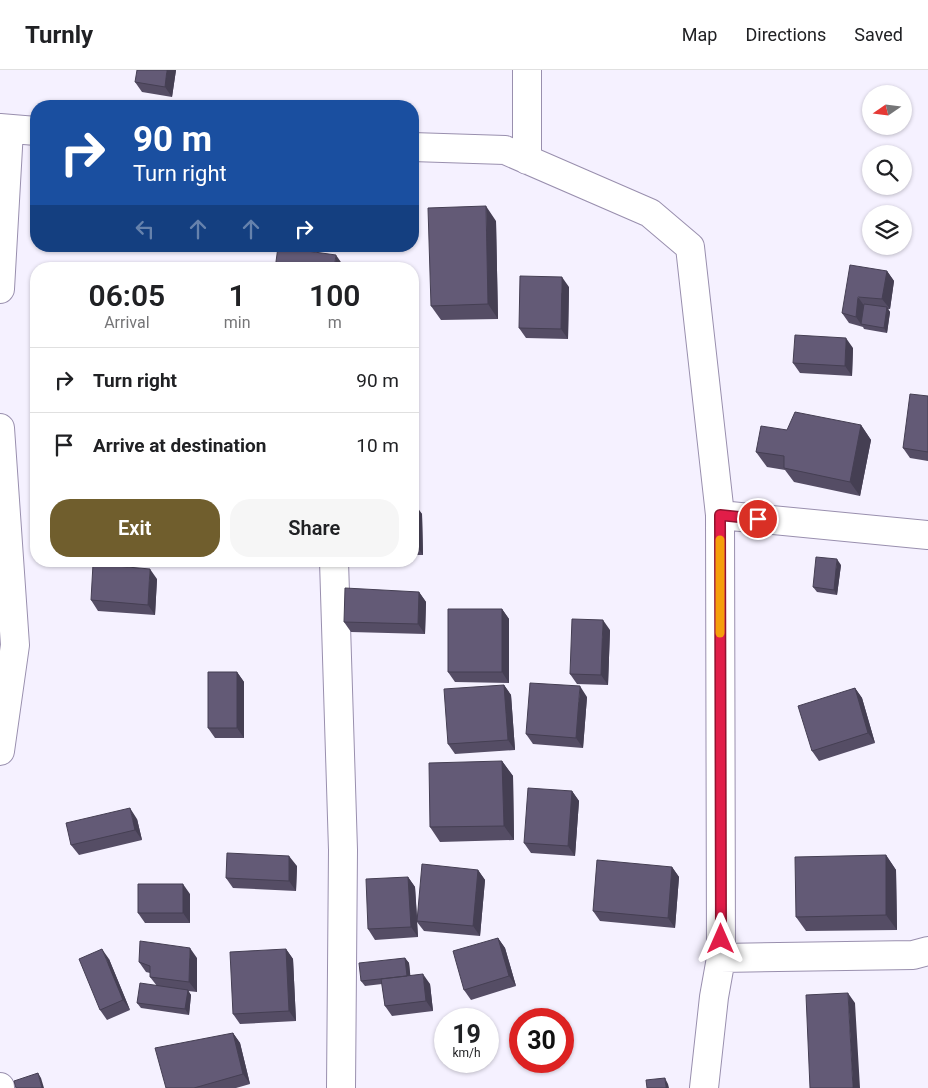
<!DOCTYPE html>
<style>
:root{--surface:#fff;--page:#f6f6f6;--text:#202124;--muted:#757577;--line:#e0e0e0;--accent:#705e2d}
body{margin:0;font-family:Roboto,sans-serif;background:var(--page);color:var(--text);height:100vh;display:flex;flex-direction:column;font-size:19px;white-space:nowrap}
*{box-sizing:border-box;margin:0}
p{font-size:16px;color:var(--muted)}
.icon{flex:none;width:28px;height:28px;fill:none;stroke:currentColor;stroke-width:2;stroke-linecap:round;stroke-linejoin:round}
.map{position:relative;flex:1;overflow:hidden}
.details{position:absolute;left:30px;top:192px;width:389px;height:305px;display:flex;flex-direction:column;background:var(--surface);border-radius:20px;box-shadow:0 1px 4px #0004}
.details>*{flex:none}
.top-card{position:absolute;left:30px;top:30px;width:389px;height:152px;border-radius:20px;box-shadow:0 1px 4px #0004;background:#1a4fa0;color:#fff;overflow:hidden}
.needle{width:32px;rotate:256deg}
.tools{position:absolute;left:862px;top:15px;display:grid;gap:10px}
.tools a{display:grid;place-items:center;width:50px;height:50px;border-radius:50%;background:var(--surface);box-shadow:0 1px 4px #0004;font-size:25px}
.speed{position:absolute;left:434px;top:938px;display:flex;gap:10px;font-size:25px;font-weight:700;text-align:center}
.speed>*{display:grid;place-content:center;width:65px;height:65px;border-radius:50%;background:var(--surface);box-shadow:0 1px 4px #0004;line-height:1}
.speed small{font-size:12px;font-weight:400}
.speed .limit{border:8px solid #d22;background:#fff;color:#111}
.pin{position:absolute;display:grid;place-items:center;width:42px;height:42px;color:#fff;margin:-21px;border:2px solid #fff;border-radius:50%;box-shadow:0 1px 5px #0007}
.me{position:absolute;width:55px;margin:-28px;rotate:0deg;stroke-linejoin:round;filter:drop-shadow(0 0 4px #0008)}
.turn{display:flex;align-items:center;gap:18px;height:105px;padding:0 20px;font-size:22px}
.turn .icon{width:65px;height:65px;stroke-width:2.5}
.turn b{display:block;font-size:35px;line-height:42px}
.lanes{display:flex;align-items:center;height:48px;padding:0 20px;background:#0003;justify-content:center;gap:25px;direction:ltr}
.lanes .off{opacity:.35}
.eta{display:flex;justify-content:space-evenly;align-items:center;height:85px;text-align:center}
.eta b{font-size:30px;font-weight:600;line-height:35px}
.button{display:flex;gap:10px;margin-top:auto;padding:10px 20px}
.button a{flex:1;height:58px;border-radius:20px;background:var(--accent);color:#fff;font-size:20px;font-weight:600;line-height:58px;text-align:center}
.button a+a{background:var(--page);color:var(--text)}
ul{padding:0;list-style:none}
li{display:flex;align-items:center;gap:15px;height:65px;padding:0 20px;border-top:1px solid var(--line)}
li div{flex:1}
li b{display:block;font-size:19px}
li em{font-style:normal}
header{display:flex;align-items:center;gap:30px;box-sizing:border-box;height:70px;padding:0 25px;background:var(--surface);border-bottom:1px solid var(--line)}
header strong{font-size:24px}
nav{display:flex;gap:28px;margin-inline-start:auto;font-size:18px}
.map>svg:first-child{display:block}
.lines{fill:none;stroke-linecap:round;stroke-linejoin:round}
.minor-casing{stroke:#998fae;stroke-width:30}
.minor{stroke:#fff;stroke-width:28}
.wall{fill:#554d65}
.shaded-wall{fill:#453f53}
.building{fill:#635a76;stroke:#453f53}
.route-casing{stroke:#92132f;stroke-width:12}
.route{stroke:#e11d48;stroke-width:9}
.slow{stroke:#f59e0b;stroke-width:9}
</style>
<header>
<strong>Turnly</strong>
<nav><a>Map</a><a>Directions</a><a>Saved</a></nav>
</header>
<div class="map">
<svg width="928" height="1018" viewBox="0 0 928 1018">
<rect width="100%" height="100%" fill="#f5f1ff"/>
<g class="lines">
<defs>
<path id="minor" d="M527,0V90
M0,58L36,61
M412,77L505,80L650,143L690,177L720,445L721,888L714,927L704,1018
M0,219L9,60
M0,358L15,575L0,681
M720,445L928,465
M334,491L343,780L341,1018
M721,888L913,885L928,881
M0,1017V1018"/>
</defs>
<use href="#minor" class="minor-casing"/>
<use href="#minor" class="minor"/>
</g>
<path class="wall" d="M176,0L172,27L142,22L135,12Z
M496,151L498,249L441,250L431,236Z
M887,201L894,211L890,239H888L890,242L887,263L864,259L863,257L849,253L842,243Z
M569,217L568,269L526,268L519,258Z
M853,278L852,306L800,303L793,293Z
M928,326V391L910,388L903,378Z
M861,355L871,370L860,426L794,412L785,400L767,397L756,382L787,360Z
M412,434L422,444L423,485H412Z
M841,495L837,525L817,522L813,517Z
M157,509L155,545L98,541L91,530Z
M419,522L426,532L425,564L351,562L344,552Z
M502,539L509,549V613L455,612L448,602Z
M610,560L608,615L577,614L570,604Z
M237,602L244,612V668H215L208,658Z
M504,615L511,625L515,680L455,684L448,674Z
M855,618L862,628L875,673L819,691L812,681Z
M587,627L583,678L533,674L526,664Z
M502,691L513,706L514,770L440,772L430,757Z
M572,721L579,731L575,786L531,783L524,773Z
M137,749L142,770L79,785L71,775Z
M886,785L896,800L897,860L806,861L796,847Z
M297,796L296,821L233,818L226,808Z
M672,797L679,807L675,858L600,851L593,841Z
M478,800L485,810L480,866L424,861L417,852L418,867L375,870L368,859L408,807L415,817L417,846Z
M190,824V853H145L138,843Z
M498,868L505,878L516,916L471,930L464,920Z
M286,879L293,889L296,951L240,954L233,944Z
M197,888V922L188,921L191,925L189,945L141,938L137,933L157,916L150,907V903L146,902L139,892Z
M405,888L409,893L410,906L430,914L433,941L392,946L385,936L382,914L365,916L361,911Z
M109,889L130,940L107,950L100,940Z
M233,963L240,973L250,1014L236,1018H166Z"/>
<path class="shaded-wall" d="M167,0H176L172,27L165,17Z
M486,136L496,151L498,249L488,234Z
M336,185L343,195L342,199H334Z
M887,201L894,211L890,239L882,229Z
M562,207L569,217L568,269L561,259Z
M858,227L865,237L861,254L863,257L856,247Z
M887,237L890,242L887,263L884,258Z
M846,268L853,278L852,306L845,296Z
M861,355L871,370L860,426L850,412Z
M415,434L422,444L423,485L416,475Z
M837,489L841,495L837,525L834,520Z
M150,499L157,509L155,545L148,535Z
M419,522L426,532L425,564L418,554Z
M502,539L509,549V613L502,602Z
M603,550L610,560L608,615L601,605Z
M237,602L244,612V668L237,658Z
M504,615L511,625L515,680L508,670Z
M580,616L587,627L583,678L576,668Z
M855,618L862,628L875,673L868,663Z
M502,691L513,706L514,770L504,756Z
M572,721L579,731L575,786L568,776Z
M130,738L137,749L142,770L135,760Z
M886,785L896,800L897,860L886,845Z
M289,786L297,796L296,821L289,811Z
M672,797L679,807L675,858L668,848Z
M478,800L485,810L480,866L473,856Z
M408,807L415,817L418,867L411,857Z
M183,814L190,824V853L183,843Z
M498,868L505,878L516,916L509,906Z
M190,878L197,888V922L189,912Z
M102,879L109,889L130,940L123,930Z
M286,879L293,889L296,951L289,941Z
M405,888L409,893L411,911L407,906Z
M423,904L430,914L433,941L426,931Z
M188,920L191,925L189,945L185,939Z
M848,923L855,933L860,1018H853Z
M233,963L240,973L250,1014L243,1004Z
M38,1003L41,1008L44,1018H42Z
M665,1008L668,1014L669,1018H666Z"/>
<path class="building" d="M137,0H167L165,17L135,12Z
M486,136L488,234L431,236L428,138Z
M278,177L336,185L334,199H275Z
M850,195L887,201L882,229L858,227L856,247L842,243Z
M520,206L562,207L561,259L519,258Z
M864,234L887,237L884,258L861,254Z
M795,265L846,268L845,296L793,293Z
M910,324L928,326V382L903,378Z
M795,342L861,355L850,412L784,398V386L756,382L761,356L787,360Z
M412,434H415L416,475H412Z
M816,487L837,489L834,520L813,517Z
M93,494L150,499L148,535L91,530Z
M345,518L419,522L418,554L344,552Z
M448,539H502V602H448Z
M572,549L603,550L601,605L570,604Z
M208,602H237V658H208Z
M530,613L580,616L576,668L526,664Z
M504,615L508,670L448,674L444,619Z
M855,618L868,663L812,681L798,636Z
M502,691L504,756L430,757L429,693Z
M528,718L572,721L568,776L524,773Z
M130,738L135,760L71,775L66,753Z
M227,783L289,786V811L226,808Z
M886,785V845L796,847L795,787Z
M597,790L672,797L668,848L593,841Z
M422,794L478,800L473,856L417,851Z
M408,807L411,857L368,859L366,809Z
M138,814H183V843H138Z
M498,868L509,906L464,920L453,881Z
M140,871L190,878L189,912L150,907V896L139,892Z
M102,879L123,930L100,940L79,889Z
M286,879L289,941L233,944L230,882Z
M405,888L407,906L361,911L359,893Z
M423,904L426,931L385,936L381,909Z
M140,913L188,920L185,939L137,933Z
M848,923L853,1018H810L806,925Z
M233,963L243,1004L194,1018H166L155,978Z
M38,1003L42,1018H16L14,1011Z
M665,1008L666,1018H647L646,1010Z"/>
<g class="lines">
<defs>
<path id="route" d="M721,869L720,445L758,449"/>
</defs>
<use href="#route" class="route-casing"/>
<use href="#route" class="route"/>
<path class="slow" d="M720,470V563"/>
</g>
</svg>
<div class="tools">
<a><svg class="needle" viewBox="-14 -14 28 28"><path d="M0-13l5 13h-10z" fill="#e53935"/><path d="M0 13l5-13h-10z" fill="#757577"/></svg></a>
<a><svg class="icon" aria-label="search" viewBox="0 0 24 24"><circle cx="10" cy="10" r="6"/><path d="M15 15l6 6"/></svg></a>
<a><svg class="icon" aria-label="layers" viewBox="0 0 24 24"><path d="M12 4l9 5-9 5-9-5zM3 14l9 5 9-5"/></svg></a>
</div>
<div class="speed"><div>19<small>km/h</small></div><div class="limit">30</div></div>
<div class="pin" style="left:758px;top:449px;background:#d93025"><svg class="icon" aria-label="arrive" viewBox="0 0 24 24"><path d="M6 21V4h12l-3 4 3 4H6"/></svg></div>
<svg class="me" style="left:721px;top:869px" viewBox="-20 -20 40 40"><path d="M0-17L14 15 0 8-14 15z" fill="#e11d48" stroke="#fff" stroke-width="4"/></svg>
<div class="top-card">
<div class="turn"><svg class="icon" aria-label="right" viewBox="0 0 24 24"><path d="M7 20v-9h11M14 6l5 5-5 5"/></svg><div><b>90 m</b>Turn right</div></div>
<div class="lanes"><svg class="icon off" aria-label="left" viewBox="0 0 24 24"><path d="M17 20v-9H6M10 6l-5 5 5 5"/></svg><svg class="icon off" aria-label="ahead" viewBox="0 0 24 24"><path d="M12 20V5M6 11l6-6 6 6"/></svg><svg class="icon off" aria-label="ahead" viewBox="0 0 24 24"><path d="M12 20V5M6 11l6-6 6 6"/></svg><svg class="icon" aria-label="right" viewBox="0 0 24 24"><path d="M7 20v-9h11M14 6l5 5-5 5"/></svg></div>
</div>
<section class="details">
<div class="eta">
<div><b>06:05</b><p>Arrival</p></div>
<div><b>1</b><p>min</p></div>
<div><b>100</b><p>m</p></div>
</div>
<ul>
<li><svg class="icon" aria-label="right" viewBox="0 0 24 24"><path d="M7 20v-9h11M14 6l5 5-5 5"/></svg><div><b>Turn right</b></div><em>90 m</em></li>
<li><svg class="icon" aria-label="arrive" viewBox="0 0 24 24"><path d="M6 21V4h12l-3 4 3 4H6"/></svg><div><b>Arrive at destination</b></div><em>10 m</em></li>
</ul>
<div class="button"><a>Exit</a><a>Share</a></div>
</section>
</div>
